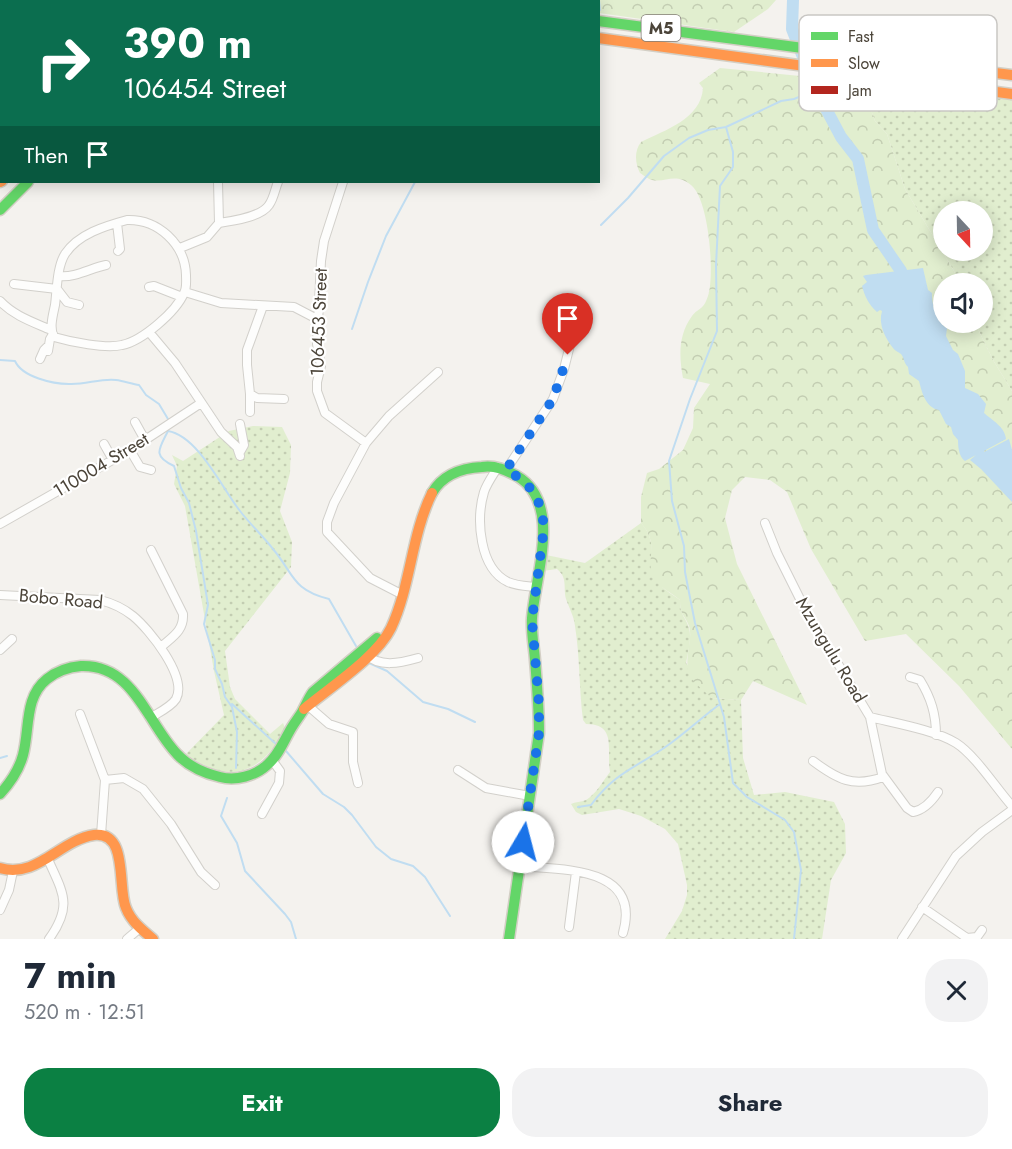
<!DOCTYPE html>
<meta charset="utf-8">
<style>
:root{--surface:#fff;--page:#f2f2f3;--text:#1f2937;--muted:#747a83;--accent:#0b8043}
body{margin:0;font-family:Jost,sans-serif;background:var(--page);color:var(--text);height:100vh;display:flex;flex-direction:column;font-size:22px;white-space:nowrap}
*{box-sizing:border-box;margin:0}
p{font-size:20px;color:var(--muted)}
.icon{flex:none;width:33px;height:33px;fill:none;stroke:currentColor;stroke-width:2;stroke-linecap:round;stroke-linejoin:round}
.map{position:relative;height:939px;overflow:hidden}
.side{display:flex;flex-direction:column;background:var(--surface);flex:1}
.side>*{flex:none}
.guide{position:absolute;left:0px;top:0px;width:600px;height:183px;box-shadow:0 3px 15px #0003;background:#0b6e4f;color:#fff;overflow:hidden}
.needle{width:39px;rotate:158deg}
.buttons{position:absolute;left:933px;top:201px;display:grid;gap:12px}
.buttons a{display:grid;place-items:center;width:60px;height:60px;border-radius:50%;background:var(--surface);box-shadow:0 3px 15px #0003;font-size:30px}
.pin{position:absolute;display:grid;place-items:center;width:51px;height:51px;color:#fff;margin:-62px -26px;border-radius:50% 50% 50% 0;rotate:-45deg;box-shadow:0 0 6px #0007}
.pin .icon{rotate:45deg}
.me{position:absolute;width:66px;margin:-33px;rotate:8deg;stroke-linejoin:round;filter:drop-shadow(0 0 4px #0008)}
.turn{display:flex;align-items:center;gap:21px;height:126px;padding:0 24px;font-size:27px}
.turn .icon{width:78px;height:78px;stroke-width:2.5}
.turn b{display:block;font-size:42px;line-height:51px}
.then{display:flex;align-items:center;height:57px;padding:0 24px;background:#0003;gap:12px;font-size:22px}
.round{display:grid;place-items:center;flex:none;width:63px;height:63px;border-radius:24px;background:var(--page)}
.headline{display:flex;align-items:center;justify-content:space-between;height:102px;padding:0 24px}
h1{font-size:36px;font-weight:700;line-height:45px}
.button{display:flex;gap:12px;margin-top:auto;padding:12px 24px}
.button a{flex:1;height:69px;border-radius:24px;background:var(--accent);color:#fff;font-size:24px;font-weight:700;line-height:69px;text-align:center}
.button a+a{background:var(--page);color:var(--text)}
.map>svg:first-child{display:block}
.green{fill:url(#green-dots);fill-rule:evenodd}
.forest{fill:url(#forest-crowns)}
.water{fill:#c0ddf1}
.lines{fill:none;stroke-linecap:round;stroke-linejoin:round}
.stream{stroke:#c0ddf1;stroke-width:2}
.river{stroke:#c0ddf1;stroke-width:12}
.street-casing{stroke:#d2d0cb;stroke-width:10}
.fast-casing{stroke:#d3cfc5;stroke-width:13}
.slow-casing{stroke:#d3cfc5;stroke-width:13}
.jam-casing{stroke:#d3cfc5;stroke-width:13}
.street{stroke:#fdfdfc;stroke-width:8}
.fast{stroke:#63d668;stroke-width:10}
.slow{stroke:#ff974d;stroke-width:10}
.jam{stroke:#b3261e;stroke-width:10}
.route{stroke:#1a73e8;stroke-width:10;stroke-dasharray:0 18}
.labels{text-anchor:middle;stroke-width:4.5;stroke-linejoin:round;paint-order:stroke}
.shield{fill:#fff;stroke:#817c74;stroke-width:1.5}
.shield-label{font-size:16px;font-weight:bold;fill:#4b4439}
.street-label{font-size:18px;fill:#4b4439;stroke:#fff}
.key{fill:#fff;stroke:#c9c7c4;stroke-width:1.5}
.key-label{font-size:16px;fill:#4b4439}
</style>
<div class="map">
<svg width="1012" height="939" viewBox="0 0 1012 939">
<defs>
<pattern id="green-dots" width="8" height="8" patternUnits="userSpaceOnUse" patternTransform="scale(1.5)"><rect width="8" height="8" fill="#e1eecf"/><path d="M2 2h.1M6 6h.1" fill="none" stroke="#c3cdb2" stroke-width="1.8" stroke-linecap="round"/></pattern>
<pattern id="forest-crowns" width="20" height="18" patternUnits="userSpaceOnUse" patternTransform="scale(1.5)"><rect width="20" height="18" fill="#e1eecf"/><path d="M2 6a3 3 0 1 1 6 0M12 15a3 3 0 1 1 6 0" fill="none" stroke="#c3cdb2"/></pattern>
</defs>
<rect width="100%" height="100%" fill="#f4f2ee"/>
<path class="green" d="M861,82L1012,100V391L993,360L975,323L982,322V284L959,283L954,271L905,189L887,134L875,121ZM944,212H982V250H944Z
M253,426L282,427L291,445L290,473L280,511L292,542L291,567L225,651L230,687L235,699L270,734L283,723L285,728C262,775 228,785 186,754L224,715L214,671L185,506L174,484L177,466L172,455L183,461L229,431Z
M641,523C661,545 644,563 661,585C665,591 674,595 680,600C680,616 685,615 689,628C692,639 688,652 686,663L712,698L741,700L743,758L754,795L785,792L834,802L845,824L846,853L831,880L822,939H665L682,911L687,895V885L678,844L665,829L641,816L619,809L582,815L576,812L571,804C575,802 581,802 586,800C596,794 603,781 610,772C606,751 618,724 586,724L583,720C579,689 580,657 575,626C574,616 569,608 566,599C563,587 568,578 557,569L543,571L546,555L585,563Z"/>
<path class="forest" d="M508,0H776L768,9L734,32L599,13L598,2Z
M720,68L861,82L875,121L887,134L905,189L954,271L959,283L944,284V322L975,323L993,360L1012,391V749L959,686L906,634L865,641L811,549L787,492L770,480L745,477L732,490L725,518L737,564L807,705L753,681L741,700L712,698C690,678 684,677 689,646C690,640 691,632 689,626C684,613 680,616 680,600C672,593 660,588 654,578C644,559 661,546 641,523V497L647,473L659,469L683,450L693,428L694,408L710,384L683,378C679,357 678,335 692,316C699,307 703,311 708,296C715,275 709,199 691,185C675,172 666,183 652,180C648,179 643,175 640,173C635,163 634,151 641,142C665,130 701,119 703,88L699,83Z"/>
<path class="water" d="M923,268L928,290L932,293C931,303 937,323 947,328L946,336L953,350L958,354L965,371V388L978,394L986,404L984,413C992,420 1005,427 1006,439L984,451V452L1009,439L1012,450V502L981,469L970,460L976,455L965,461C959,457 958,447 958,440L953,434L951,427L946,424L939,410C926,408 922,393 919,381L909,374L908,367C903,362 905,359 901,354C899,352 895,351 893,348C885,338 878,324 882,311L880,310L877,312C869,305 865,297 862,286L867,282L863,276L866,275Z"/>
<g class="lines">
<path class="stream" d="M599,0L600,10
M726,127L733,152V167L720,186L716,265L717,331L690,399L669,461L672,501L684,546L685,572L695,623L724,717L733,783L747,797L785,820L794,832L801,870L794,939
M601,225L628,198L664,156L689,138L708,130L726,127L781,101L794,99L816,90
M352,329L368,282L386,236L415,182
M0,360L15,361C22,377 53,384 69,384C85,385 101,378 116,380C124,381 132,384 139,385L146,395L159,404L168,419
M369,663L387,671L423,702L448,709L475,722
M232,704L276,744
M286,751L323,794L344,807L352,815L376,847L391,859L413,866L425,877L450,916
M0,758L7,756
M236,768L237,732L232,707L225,697L222,684L215,669V660L204,624L208,605L196,531L189,503L181,488L174,466C152,456 159,449 168,431C198,436 222,488 240,511C250,524 263,536 273,549C294,574 292,590 329,599L356,646
M227,798L221,816L237,843L245,871L285,914L291,922L296,939
M578,807L591,805C615,773 633,769 664,748C683,735 701,718 720,704"/>
<path class="river" d="M793,0L792,29L816,90L841,137L858,159L873,230L901,271L907,285"/>
<defs>
<path id="street" d="M6,0L7,2
M48,2V0
M0,54L2,53
M343,182L324,241L321,261L317,344L321,366L317,382V391L325,413L366,443
M127,220C158,219 185,244 186,275C186,281 187,288 184,293C176,312 142,341 122,345C106,349 71,342 54,337C49,328 53,315 55,305C57,289 57,267 65,254C78,234 105,226 127,220Z
M117,223L120,249L118,251
M219,223C233,221 261,217 269,205C274,198 275,189 278,182
M180,248L207,237L219,223L218,182
M59,276C75,278 91,268 106,265
M14,284L57,289L67,302L79,305
M149,287L154,286L182,297
M185,292L221,303L294,307L317,319
M0,301C14,316 33,322 51,330
M263,306L247,350V365L250,394L257,398L284,399
M149,332L175,363L221,432L237,447L240,456
M48,351L50,339L53,334
M40,359L44,350L47,347
M250,394V412
M135,422L145,440
M104,444L113,460
M130,450L140,467L151,470
M240,452L244,445L240,424
M498,467C493,475 487,483 484,492C476,519 479,568 508,582C517,586 527,586 536,587
M506,470L553,399L564,369L571,341
M765,523L777,553L805,609L870,717C894,723 935,730 956,743C975,755 996,788 1012,806
M0,524L130,450L201,403
M151,550L183,614C184,631 172,637 161,647
M0,595L100,600C112,603 123,608 133,616C149,629 188,677 176,699C171,707 158,713 150,718
M403,595L370,578L327,532V522L334,503L366,443L389,416L438,372
M0,650L12,639
M365,654C380,668 400,663 418,658
M910,677L920,680C931,698 936,714 936,735
M306,704L329,724L353,732V762L358,783
M80,714L105,780L101,835
M870,717L882,774L907,808L913,812C924,810 932,801 938,792
M813,761C837,779 853,788 883,777
M458,770L486,788L530,796
M105,780L124,778L143,789L171,824L201,872L215,885
M262,814L279,783L280,771L272,760
M47,857C62,892 74,904 49,939
M520,866C562,870 642,866 623,933
M922,907L967,938L977,937L982,930
M0,910L9,890L13,871
M569,927L576,872
M127,939L140,928
M902,939L956,856L982,832L1012,810"/>
<path id="fast" d="M441,0L457,2
M598,21L909,62
M0,210L28,182
M432,493C443,474 462,468 482,467C495,465 506,470 517,476C563,503 535,576 532,618C531,632 534,646 535,660C537,684 539,708 539,733L509,939
M0,794C10,783 19,770 23,755C30,729 24,697 47,679C57,671 69,667 81,666C134,664 147,723 177,754C189,767 203,773 220,777C236,781 255,776 267,765C279,755 284,740 292,727C295,722 299,717 302,712C306,705 308,699 313,692L377,638"/>
<path id="slow" d="M598,38L1012,94
M909,62L1012,75
M0,182L2,181
M304,709C329,688 377,657 391,628C411,585 411,536 432,493
M0,868C37,879 60,840 94,835C129,831 117,888 126,908C131,921 142,930 153,939"/>
<path id="jam" d="M333,2L351,0"/>
</defs>
<use href="#street" class="street-casing"/>
<use href="#fast" class="fast-casing"/>
<use href="#slow" class="slow-casing"/>
<use href="#jam" class="jam-casing"/>
<use href="#street" class="street"/>
<use href="#fast" class="fast"/>
<use href="#slow" class="slow"/>
<use href="#jam" class="jam"/>
</g>
<g class="lines">
<path class="route" d="M523,842L539,733V704L532,620L544,528C541,498 532,484 506,470L553,399L568,355"/>
</g>
<g class="labels">
<rect class="shield" x="641.5" y="15" width="39" height="26" rx="4.5"/>
<g class="shield-label">
<text x="661" y="34">M5</text>
</g>
<g class="street-label">
<text transform="translate(319 322) rotate(-88)" y="6">106453 Street</text>
<text transform="translate(101 465) rotate(-31)" y="6">110004 Street</text>
<text transform="translate(61 599) rotate(5)" y="6">Bobo Road</text>
<text transform="translate(831 650) rotate(59)" y="6">Mzungulu Road</text>
</g>
</g>
<rect x="799" y="15" width="198" height="96" rx="9" class="key"/>
<rect x="811" y="32" width="27" height="8" fill="#63d668"/>
<rect x="811" y="59" width="27" height="8" fill="#ff974d"/>
<rect x="811" y="86" width="27" height="8" fill="#b3261e"/>
<g class="key-label">
<text x="848" y="42">Fast</text>
<text x="848" y="69">Slow</text>
<text x="848" y="96">Jam</text>
</g>
</svg>
<div class="buttons">
<a><svg class="needle" viewBox="-14 -14 28 28"><path d="M0-13l5 13h-10z" fill="#e53935"/><path d="M0 13l5-13h-10z" fill="#747a83"/></svg></a>
<a><svg class="icon" aria-label="sound" viewBox="0 0 24 24"><path d="M4 9h4l5-4v14l-5-4H4zM17 9q2 3 0 6"/></svg></a>
</div>
<div class="pin" style="left:568px;top:355px;background:#d93025"><svg class="icon" aria-label="arrive" viewBox="0 0 24 24"><path d="M6 21V4h12l-3 4 3 4H6"/></svg></div>
<svg class="me" style="left:523px;top:842px" viewBox="-20 -20 40 40"><circle r="19" fill="#fff"/><path d="M0-13L10 11 0 6-10 11z" fill="#1a73e8"/></svg>
<div class="guide">
<div class="turn"><svg class="icon" aria-label="right" viewBox="0 0 24 24"><path d="M7 20v-9h11M14 6l5 5-5 5"/></svg><div><b>390 m</b>106454 Street</div></div>
<div class="then">Then<svg class="icon" aria-label="arrive" viewBox="0 0 24 24"><path d="M6 21V4h12l-3 4 3 4H6"/></svg></div>
</div>
</div>
<section class="side">
<div class="headline"><div><h1>7 min</h1><p>520 m · 12:51</p></div><a class="round"><svg class="icon" aria-label="close" viewBox="0 0 24 24"><path d="M6 6l12 12M18 6L6 18"/></svg></a></div>
<div class="button"><a>Exit</a><a>Share</a></div>
</section>
